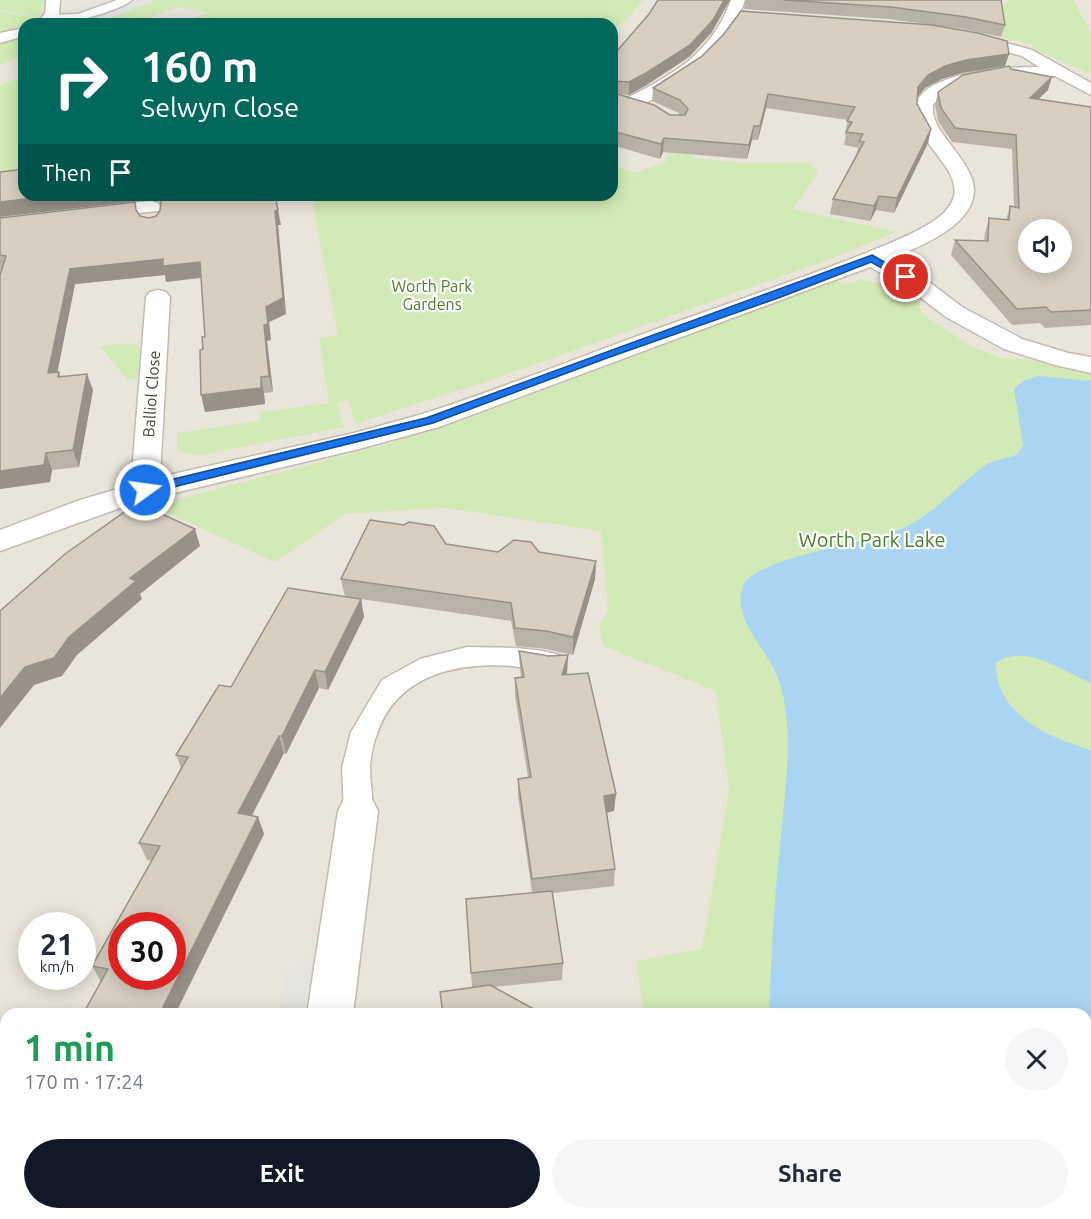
<!DOCTYPE html>
<meta charset="utf-8">
<style>
:root{--surface:#fff;--page:#f6f6f7;--text:#1f2937;--muted:#747a83;--accent:#111827}
body{margin:0;font-family:Ubuntu,sans-serif;background:var(--page);color:var(--text);height:100vh;display:flex;flex-direction:column;font-size:22px;white-space:nowrap}
*{box-sizing:border-box;margin:0}
p{font-size:20px;color:var(--muted)}
.icon{flex:none;width:33px;height:33px;fill:none;stroke:currentColor;stroke-width:2;stroke-linecap:round;stroke-linejoin:round}
.map{position:relative;flex:1;overflow:hidden}
.details{position:absolute;left:0px;top:1008px;width:1092px;height:212px;display:flex;flex-direction:column;background:var(--surface);border-radius:18px 18px 0 0;box-shadow:0 3px 15px #0003}
.details>*{flex:none}
.hud{position:absolute;left:18px;top:18px;width:600px;height:183px;border-radius:18px;box-shadow:0 3px 15px #0003;background:#00695c;color:#fff;overflow:hidden}
.controls{position:absolute;left:1018px;top:219px;display:grid;gap:12px}
.controls a{display:grid;place-items:center;width:54px;height:54px;border-radius:50%;background:var(--surface);box-shadow:0 3px 15px #0003;font-size:30px}
.speed{position:absolute;left:18px;top:912px;display:flex;gap:12px;font-size:30px;font-weight:700;text-align:center}
.speed>*{display:grid;place-content:center;width:78px;height:78px;border-radius:50%;background:var(--surface);box-shadow:0 3px 15px #0003;line-height:1}
.speed small{font-size:15px;font-weight:400}
.speed .limit{border:9px solid #d22;background:#fff;color:#111}
.pin{position:absolute;display:grid;place-items:center;width:51px;height:51px;color:#fff;margin:-26px;border:3px solid #fff;border-radius:50%;box-shadow:0 2px 6px #0007}
.me{position:absolute;width:66px;margin:-33px;rotate:76deg;stroke-linejoin:round;filter:drop-shadow(0 0 4px #0008)}
.turn{display:flex;align-items:center;gap:21px;height:126px;padding:0 24px;font-size:27px}
.turn .icon{width:78px;height:78px;stroke-width:2.5}
.turn b{display:block;font-size:42px;line-height:51px}
.then{display:flex;align-items:center;height:57px;padding:0 24px;background:#0003;gap:12px;font-size:22px}
.round{display:grid;place-items:center;flex:none;width:63px;height:63px;border-radius:32px;background:var(--page)}
.head{display:flex;align-items:center;justify-content:space-between;height:102px;padding:0 24px}
h1{font-size:36px;font-weight:700;line-height:45px;color:#1e9e55}
.action{display:flex;gap:12px;margin-top:auto;padding:12px 24px}
.action a{flex:1;height:69px;border-radius:36px;background:var(--accent);color:#fff;font-size:24px;font-weight:700;line-height:69px;text-align:center}
.action a+a{background:var(--page);color:var(--text)}
.map>svg:first-child{display:block}
.residential{fill:#eae5da;fill-rule:evenodd}
.green{fill:#d2eab5}
.parking{fill:#e5e3e0}
.water{fill:#a9d4f2}
.lines{fill:none;stroke-linecap:round;stroke-linejoin:round}
.service-casing{stroke:#c2bbae;stroke-width:3}
.minor-casing{stroke:#c2bbae;stroke-width:3}
.service{fill:#fff;fill-rule:evenodd}
.minor{fill:#fff;fill-rule:evenodd}
.wall{fill:#bab2a6}
.shaded-wall{fill:#979187}
.building{fill:#d8cfc1;stroke:#979187;stroke-width:1.5;fill-rule:evenodd}
.route{fill:#1a73e8;stroke:#114b97;stroke-width:1.5}
.labels{text-anchor:middle;stroke-width:4.5;stroke-linejoin:round;paint-order:stroke}
.far-park-label{font-size:16px;fill:#4a7f2a;stroke:#fff}
.far-street-label{font-size:16px;fill:#4b4439;stroke:#fff}
.park-label{font-size:20px;fill:#4a7f2a;stroke:#fff}
</style>
<div class="map">
<svg width="1091" height="1219" viewBox="0 0 1091 1219">
<rect width="100%" height="100%" fill="#f6f3ec"/>
<path class="residential" d="M0,0H1091V1219H0ZM24,24H612V195H24ZM1029,230H1062V262H1029ZM32,926H82V976H32ZM122,926H172V976H122ZM6,1014H1086V1214H6Z"/>
<path class="green" d="M0,0H45L39,17L0,10Z
M152,0H643L631,15L612,32V24H180L208,12L177,7L132,24L101,21L154,1Z
M1011,0H1073L1091,32V74L1034,49L1032,44L1000,37L999,8Z
M0,11L37,18L29,24H24L22,28L0,34Z
M24,35V56L0,65V40Z
M24,76V170L0,172V85Z
M669,151L692,154L691,158L747,163L808,162L818,173L793,209L896,232L838,256L491,380L355,424L349,400L337,403L344,427L201,455L187,454L177,450V433L260,421V412L329,403L319,338L338,335L311,195H612V164L634,173L665,163Z
M862,280L892,286L919,303L922,314L971,346L1001,358L1029,360L1091,372V1219H674L673,1214H1086V1014H643L636,961L702,949L729,789L716,691L603,646L599,624L608,612L601,531L445,508L345,514L275,562L153,506L380,446L482,413L836,281L843,284Z
M130,343L140,347L138,378L128,380L100,346Z"/>
<path class="parking" d="M98,0H138L151,2L101,21L60,14Z
M315,953L306,1014H279L285,976Z"/>
<path class="water" d="M1039,376L1091,381V683C1065,672 1023,642 996,663C995,714 1049,738 1091,750V1219H769V1214H1086V1014H769C771,958 774,902 780,846C784,800 792,752 785,705C783,695 781,684 777,675C766,649 729,614 744,584C756,560 857,543 884,535C925,525 952,490 984,466C993,459 1008,459 1018,454L1023,445L1014,389L1025,380Z"/>
<g class="lines">
<defs>
<path id="service" d="M117,0H132C119,11 60,29 46,18L51,15L78,14Z
M467,647C498,648 532,646 562,656L566,662L562,668C546,673 529,668 512,666C456,662 397,675 377,734C373,744 370,759 370,770C370,787 376,804 368,819L358,823L348,819L344,811L342,768L351,732L382,680L420,659Z"/>
<path id="minor" d="M46,0H60L59,15L51,24H35L45,14Z
M731,0H745C730,45 699,72 659,95C649,101 637,110 625,107L622,103L625,99C673,75 712,53 731,0Z
M24,28V36L0,43V33Z
M963,31L1032,50L1091,83V95L1055,76L1005,77L973,82L959,86L933,104C931,122 943,134 953,148C962,160 973,174 974,189C975,226 917,248 889,259L924,278L962,307L1022,339L1068,353L1091,357V373L1055,365L1004,349L946,317L908,288L870,267L439,427L359,449L137,502L0,551V530L80,500L131,485L146,297L150,292L158,290L166,292L170,297L160,477L354,433L419,415C513,385 604,347 696,315C753,295 810,275 866,253C888,244 912,235 932,222C989,184 921,154 915,115C909,71 1012,67 1039,67L1022,56L958,39L955,36Z
M151,201L158,203L161,207L158,211L93,218L86,216L83,212L86,208L93,206Z
M358,795L372,799L378,811L353,1014H307L338,811L344,799Z
M275,1214H327L326,1219H274Z"/>
</defs>
<use href="#service" class="service-casing"/>
<use href="#minor" class="minor-casing"/>
<use href="#service" class="service"/>
<use href="#minor" class="minor"/>
</g>
<path class="wall" d="M745,0H1001L1005,25L1001,37L963,29L888,19L744,9Z
M712,32L689,57L645,86L629,95L618,94L670,115H680L679,113L652,101L653,88L1009,54L1005,66L962,73L942,79L925,88L917,97V104L931,129L928,143L894,213L876,210L870,221L830,214L833,199L856,155L858,148L844,145L846,135H845L848,120L766,108L758,140H752L747,159L663,152L660,159L612,145V50L617,51Z
M1011,69L1048,90L1038,99L1091,107V325L1045,328L1040,323L1012,325L951,255L955,240L984,241L985,233L989,218L1006,220L1010,206L1014,207L1012,149L952,142L938,121L935,105L938,92Z
M138,212L140,216L149,218L281,225H278L286,314L269,322L271,340L267,341L273,392L264,393L265,404L205,412L203,349L205,337L201,278L166,282L165,275L75,284L57,372H59L61,377L93,390L79,467L52,470L50,482L0,489V275L1,270H0V218Z
M446,544L498,552H539L596,561L595,579L573,655L546,649L516,646L511,621L361,599L364,617L328,690L319,688L286,754L284,753L252,816L258,817L264,834L177,1011L101,982L92,966L152,861L147,860L139,843L181,768L176,755L231,687L345,597L341,579Z
M519,651L549,656L568,655L567,675L614,811L607,813L615,869L614,886L553,893L563,963L562,980L494,987H472L471,973L532,892L518,796V779L528,777L515,696V678L521,677L520,669Z
M14,1214H145L143,1219L131,1218L130,1219H11Z"/>
<path class="shaded-wall" d="M724,0H730L712,32L689,57L645,86L629,95V82Z
M1009,54L1005,66L962,73L942,79L925,88L915,100L918,87L928,75L945,66L966,60Z
M1052,77L1048,90L1026,111L1030,98Z
M614,81V94L612,97V84Z
M768,94L766,108L758,140L760,126Z
M754,126L752,140L747,159L749,145Z
M931,129L928,143L894,213L897,198Z
M664,138L663,152L660,159L661,144Z
M59,195H189L0,217V202Z
M879,196L876,210L870,221L874,206Z
M278,210L281,225H278L286,314L269,322L271,340L267,341L273,392L269,376L264,325L275,211Z
M163,259L200,262L204,277L166,282L165,275L75,284L54,389L48,373L70,269Z
M87,374L93,390L79,467L73,450Z
M261,377L264,393L265,404L205,412L201,395Z
M46,453L52,470L50,482L0,489V471Z
M195,529L200,546L140,594L142,599L77,655L62,676L34,685L0,728V698L25,667L69,637L130,578Z
M596,561L595,579L573,655V637Z
M361,599L364,617L328,690L325,672Z
M568,655L567,673L561,693L562,675Z
M315,670L319,688L286,754L282,736Z
M279,736L284,753L244,830L238,813Z
M616,794L614,811L603,813L604,796Z
M258,817L264,834L175,1014L163,1007Z
M116,1214H127L131,1218L130,1219H114Z
M135,1214H145L143,1219H139Z"/>
<path class="building" d="M658,0H724L713,20L690,45L646,73L629,82L614,81L612,84V50L617,51L649,14Z
M784,0H1001L1005,25L966,17L891,7Z
M741,11L932,25L978,33L1007,41L1009,54L966,60L945,66L928,75L918,87L917,104L931,129L897,198L879,196L874,206L833,199L864,142L859,141L863,134L846,132L852,122L847,121L855,107L768,94L760,126H754L749,145L664,138L661,144L612,131V90L614,93L654,105L670,115H685L688,109L680,100L653,88L701,57L723,35Z
M1009,66L1011,69L1052,77L1030,98L1091,107V310L1051,312L1046,307L1017,309L955,240L988,241L989,218L1009,220L1010,206L1019,208L1016,135L955,128L941,108L938,92L963,75ZM1029,230H1062V262H1029Z
M24,169V195H59L0,202V172Z
M195,195H275L278,210L275,211L283,298L266,307L268,324L264,325L269,376L261,377V388L201,395L200,350L203,349L202,337H205L200,262L163,266V259L70,269L48,373L59,372L58,377L87,374L73,450L46,453L44,465L0,471V275L6,256L0,255V218L135,202L136,210L140,216L149,218L156,216L160,211L161,200Z
M137,503L195,529L130,578L136,581L69,637L54,658L25,667L0,698V611L65,554Z
M370,520L404,525L409,522L434,526L446,544L498,552L514,540L531,542L539,552L596,561L573,637L546,631L515,628L511,603L341,579Z
M288,588L361,599L325,672L315,670L282,736H279L238,813L258,817L163,1007L179,1011L178,1014H83L108,969L92,966L160,846L139,843L188,757L176,755L219,685L231,687ZM122,926H172V976H122Z
M519,651L549,656L568,655L562,675L588,673L616,794L604,796L615,869L532,879L518,779L531,777L515,678L524,677Z
M552,891L563,963L471,973L466,899Z
M490,985L543,1014H443L440,992Z
M14,1214H116L114,1219H11Z
M447,1214H520V1219H448Z"/>
<path class="route" d="M872,255L910,277L902,279L871,262L781,297L607,358L433,423L145,494L139,490L145,486L426,418Z"/>
<g class="labels">
<g class="far-park-label">
<text x="432" y="292">Worth Park<tspan x="432" dy="18">Gardens</tspan></text>
</g>
<g class="far-street-label">
<text transform="translate(151 394) rotate(-86)" y="6">Balliol Close</text>
</g>
<g class="park-label">
<text x="872" y="547">Worth Park Lake</text>
</g>
</g>
</svg>
<div class="controls">
<a><svg class="icon" aria-label="sound" viewBox="0 0 24 24"><path d="M4 9h4l5-4v14l-5-4H4zM17 9q2 3 0 6"/></svg></a>
</div>
<div class="speed"><div>21<small>km/h</small></div><div class="limit">30</div></div>
<div class="pin" style="left:906px;top:277px;background:#d93025"><svg class="icon" aria-label="arrive" viewBox="0 0 24 24"><path d="M6 21V4h12l-3 4 3 4H6"/></svg></div>
<svg class="me" style="left:145px;top:490px" viewBox="-20 -20 40 40"><circle r="17" fill="#1a73e8" stroke="#fff" stroke-width="3"/><path d="M0-11L8 9 0 5-8 9z" fill="#fff"/></svg>
<div class="hud">
<div class="turn"><svg class="icon" aria-label="right" viewBox="0 0 24 24"><path d="M7 20v-9h11M14 6l5 5-5 5"/></svg><div><b>160 m</b>Selwyn Close</div></div>
<div class="then">Then<svg class="icon" aria-label="arrive" viewBox="0 0 24 24"><path d="M6 21V4h12l-3 4 3 4H6"/></svg></div>
</div>
<section class="details">
<div class="head"><div><h1>1 min</h1><p>170 m · 17:24</p></div><a class="round"><svg class="icon" aria-label="close" viewBox="0 0 24 24"><path d="M6 6l12 12M18 6L6 18"/></svg></a></div>
<div class="action"><a>Exit</a><a>Share</a></div>
</section>
</div>
